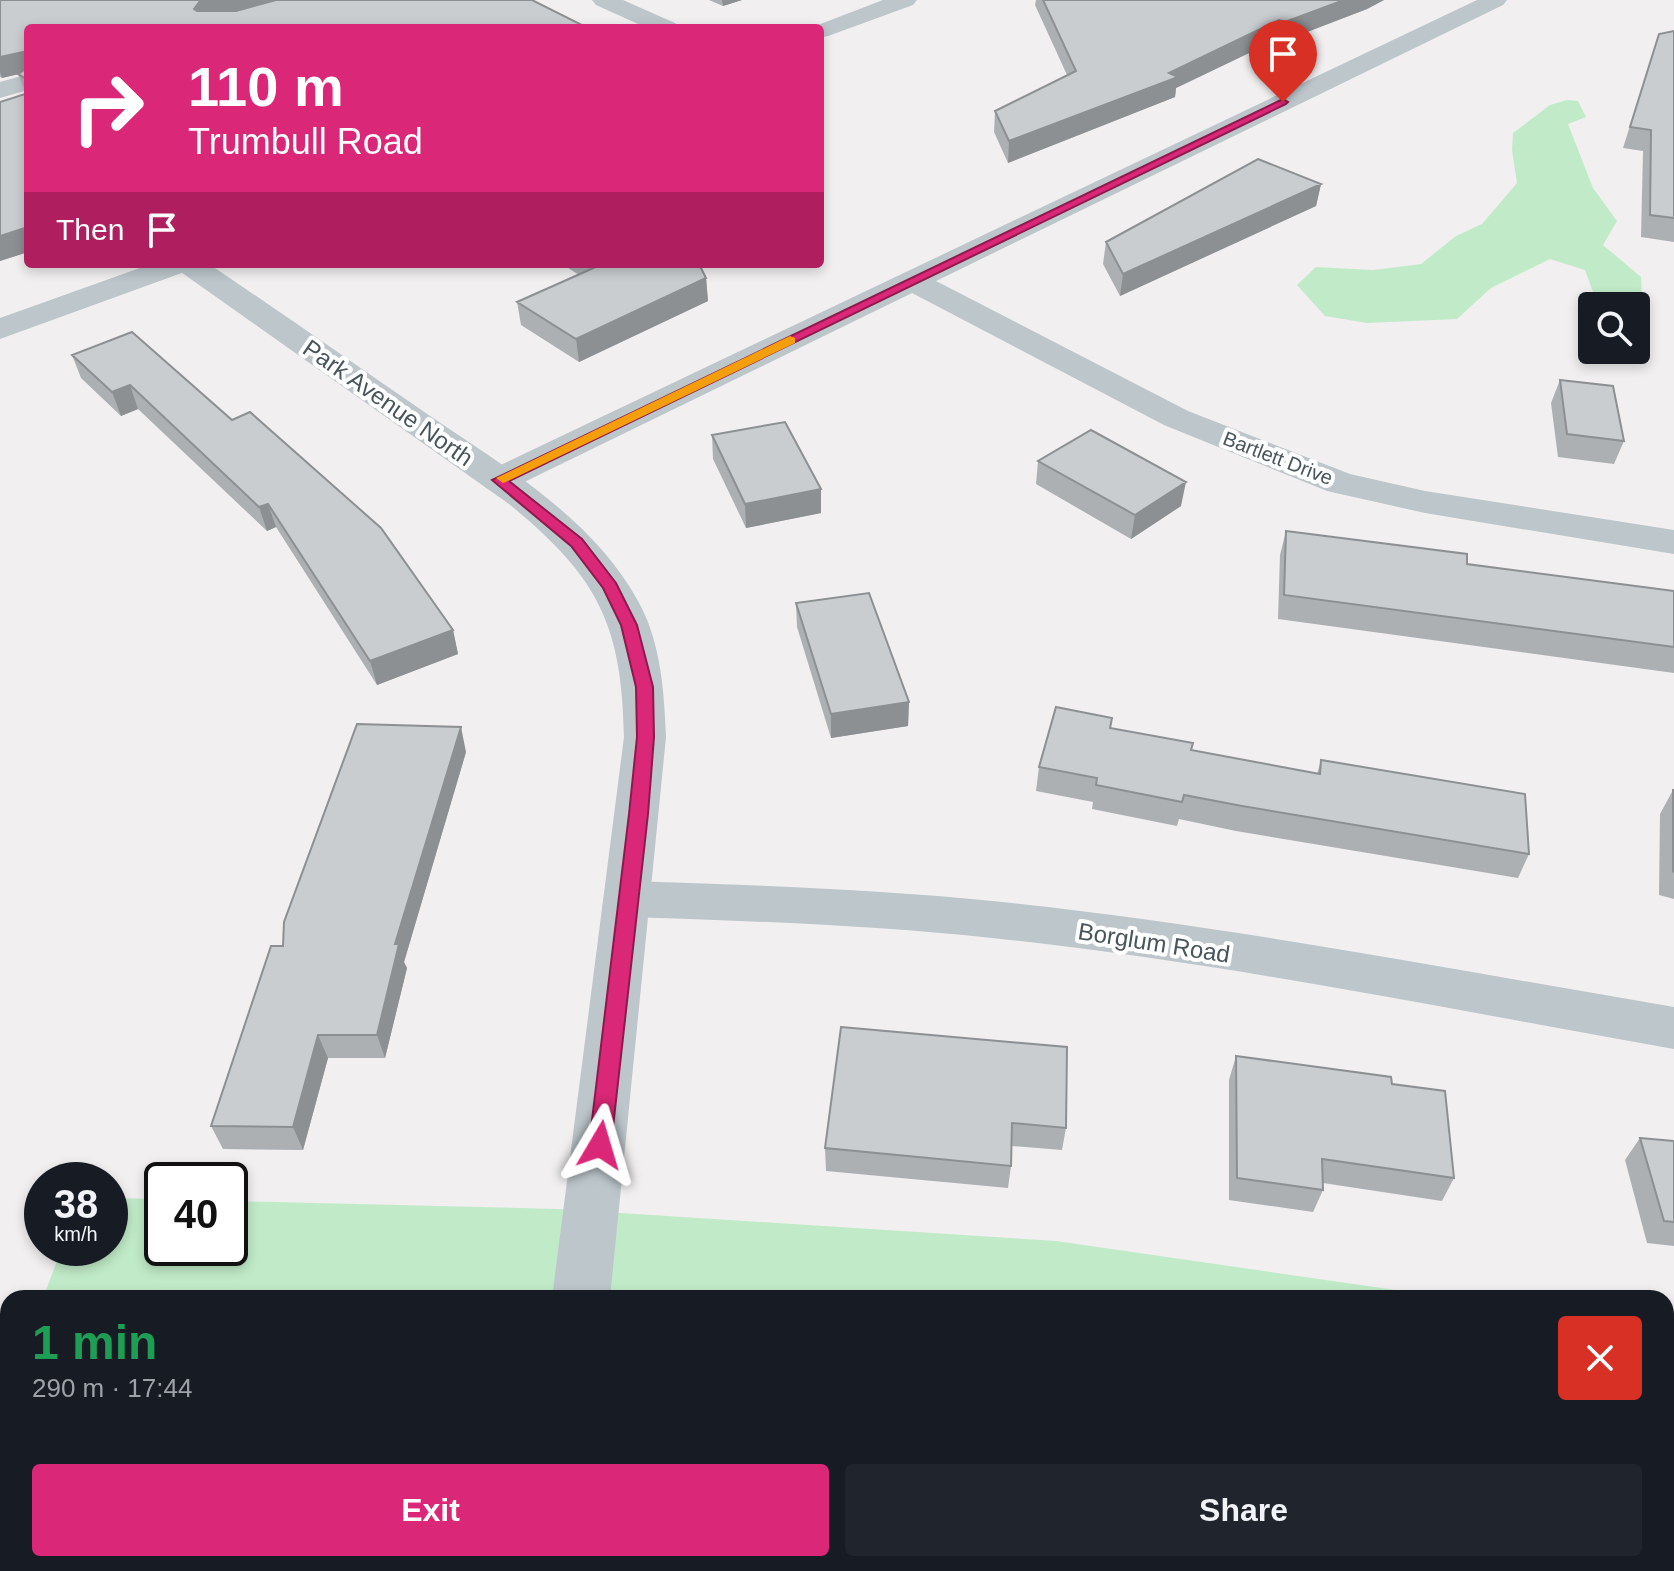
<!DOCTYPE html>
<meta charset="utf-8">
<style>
:root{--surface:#171b24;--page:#20242c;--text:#f1f3f6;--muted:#9ea1a6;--accent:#db2777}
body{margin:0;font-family:Arial,sans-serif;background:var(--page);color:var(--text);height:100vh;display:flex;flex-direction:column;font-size:30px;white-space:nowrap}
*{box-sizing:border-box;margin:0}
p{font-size:26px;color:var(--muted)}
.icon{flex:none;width:44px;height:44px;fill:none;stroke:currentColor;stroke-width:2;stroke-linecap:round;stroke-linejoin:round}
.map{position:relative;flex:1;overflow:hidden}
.sheet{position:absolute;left:0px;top:1290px;width:1674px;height:282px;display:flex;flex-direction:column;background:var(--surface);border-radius:24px 24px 0 0;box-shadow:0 4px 12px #0003}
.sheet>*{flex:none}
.top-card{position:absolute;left:24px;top:24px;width:800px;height:244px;border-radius:8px;box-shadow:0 4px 12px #0003;background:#db2777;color:#fff;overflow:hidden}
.buttons{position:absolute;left:1578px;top:292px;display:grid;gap:16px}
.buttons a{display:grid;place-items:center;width:72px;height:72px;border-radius:8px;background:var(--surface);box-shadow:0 4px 12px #0003;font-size:40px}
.speed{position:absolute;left:24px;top:1162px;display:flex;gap:16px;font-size:40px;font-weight:700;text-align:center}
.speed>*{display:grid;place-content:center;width:104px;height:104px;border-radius:50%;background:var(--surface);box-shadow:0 4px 12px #0003;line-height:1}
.speed small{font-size:20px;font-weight:400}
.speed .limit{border:4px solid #111;border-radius:12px;background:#fff;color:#111}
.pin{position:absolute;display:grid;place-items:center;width:68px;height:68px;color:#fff;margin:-82px -34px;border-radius:50% 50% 50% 0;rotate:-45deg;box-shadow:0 0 8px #0007}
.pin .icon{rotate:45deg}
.me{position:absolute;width:88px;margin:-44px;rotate:7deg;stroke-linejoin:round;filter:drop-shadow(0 0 6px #0008)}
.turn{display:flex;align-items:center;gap:28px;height:168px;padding:0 32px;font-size:36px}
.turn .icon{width:104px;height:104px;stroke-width:2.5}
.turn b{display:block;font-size:56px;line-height:68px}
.then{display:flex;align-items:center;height:76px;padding:0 32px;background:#0003;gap:16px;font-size:30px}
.round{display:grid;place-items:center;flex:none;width:84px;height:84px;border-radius:8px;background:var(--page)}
.overview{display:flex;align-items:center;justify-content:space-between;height:136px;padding:0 32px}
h1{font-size:48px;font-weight:700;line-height:60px;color:#1e9e55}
.action{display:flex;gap:16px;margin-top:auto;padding:16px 32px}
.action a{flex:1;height:92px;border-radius:8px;background:var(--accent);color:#fff;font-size:32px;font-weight:700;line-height:92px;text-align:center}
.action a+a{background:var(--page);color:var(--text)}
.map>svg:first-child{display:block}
.green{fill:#c1ebc8}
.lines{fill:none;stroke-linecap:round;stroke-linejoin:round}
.minor{fill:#bcc6cb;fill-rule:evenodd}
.tertiary{fill:#bcc6cb;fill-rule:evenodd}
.primary{fill:#b1c4cc;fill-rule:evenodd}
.wall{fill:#adb0b3}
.shaded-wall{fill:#8d9092}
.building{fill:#c9cdd0;stroke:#8d9092;stroke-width:2}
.route{fill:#db2777;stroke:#8e194d;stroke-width:2}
.slow{fill:#f59e0b}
.labels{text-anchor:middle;stroke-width:8;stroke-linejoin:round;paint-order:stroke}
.far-street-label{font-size:20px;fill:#48565b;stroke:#fff}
.street-label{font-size:24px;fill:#48565b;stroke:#fff}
</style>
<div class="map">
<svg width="1674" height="1571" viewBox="0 0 1674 1571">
<rect width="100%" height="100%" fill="#f1eff0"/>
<path class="green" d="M1567,100L1578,101L1586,117L1568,124L1593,188L1617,221L1603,245L1641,277L1643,320L1636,323V306H1598L1585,270L1550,259L1491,288L1457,319L1367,323L1325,316L1297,285L1316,267L1373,270L1421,264L1456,236L1482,224L1517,183L1512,150L1513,133L1550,105Z
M110,1198L162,1199V1248H230V1201L559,1209L1056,1241L1451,1298H43L62,1248H110Z
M1666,1335L1674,1337V1478L1666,1477Z
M8,1389V1564H1142L1184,1571H0V1410Z
M1666,1536L1674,1537V1571H1540L1497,1564H1666Z"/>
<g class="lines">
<path class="minor" d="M592,0H623L675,23L679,28H647L596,5Z
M1477,0H1507L1503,5L936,281L1188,411L1350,474L1425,491L1674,530V554L1425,513L1327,491L1164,425L912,293L512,488L499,491L486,488L481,480L486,472Z
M28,74V90L0,98V82Z
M151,264H194L190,270L0,339V318Z
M629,881C750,885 871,889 992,901C1220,924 1448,969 1674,1007V1049C1448,1009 1221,962 992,938C871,925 750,921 629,917L612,912L605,899L612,886Z"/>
<path class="tertiary" d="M883,0H917L913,5L828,36L820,38V28H810Z
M174,264H209C280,312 350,361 420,409C499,464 590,514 638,601C661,642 664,691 666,737L610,1298H552L624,737C622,623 597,576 509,504L178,270Z"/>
<path class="primary" d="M0,1384H8V1444H0Z
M1666,1457L1674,1459V1521L1666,1519Z
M1214,1564H1316L1318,1571H1217Z"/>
</g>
<path class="wall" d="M0,0L580,24L581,28H28V252L0,261V102L26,94L18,74L2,78L0,77Z
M709,0H742L723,6Z
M1036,0H1384L1367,9L1281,42L1276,40L1176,88L1175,97L1008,163L994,132L995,111L1067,75L1035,5Z
M1674,31V242L1641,237L1643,151L1623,148L1659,34Z
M1321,184L1316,206L1120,296L1103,264L1106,242Z
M562,264H699L706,278L708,301L579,362L521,325L517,302L579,275Z
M132,332L453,630L458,654L377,685L276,527L267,531L138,409L121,416L81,378L72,355Z
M1560,380L1624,441L1614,464L1558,457L1551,403Z
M712,435L821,513L746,528L713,459Z
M1038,461L1181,506L1131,539L1036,484Z
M1286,531L1467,564L1674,591V673L1278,619L1280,555Z
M796,603L909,702L908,726L831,738L797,627Z
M1110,728L1191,750L1317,774L1321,760L1529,854L1518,878L1236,831L1179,819L1177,826L1092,809L1093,802L1036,791L1039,767Z
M466,752L404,962L407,968L385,1058H328L303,1150L223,1149L211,1126L283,946Z
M1673,790H1674V899L1659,895L1660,814Z
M841,1027L1066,1128L1062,1150L1012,1146L1011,1166L1008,1188L826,1171L825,1148Z
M1236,1056L1392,1084L1454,1178L1442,1201L1323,1183V1190L1313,1212L1229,1200V1080Z
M1640,1138L1674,1141V1246L1647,1243L1625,1160Z"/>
<path class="shaded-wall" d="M202,0H275L205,20L194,9L200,1Z
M722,0H742L723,6Z
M1344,0H1384L1367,9L1281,42L1285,22Z
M1279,20L1276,40L1176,88L1175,97L1008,163L1009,141Z
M580,24L581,28H568Z
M23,52L28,72L2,78L0,72V57Z
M1321,184L1316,206L1120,296L1123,274Z
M28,227V252L0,261V236Z
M706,278L708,301L579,362L576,339Z
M130,385L138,409L121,416L112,392Z
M1186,482L1181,506L1131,539L1135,515Z
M821,489V513L746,528L745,504Z
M268,504L276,527L267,531L259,507Z
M453,630L458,654L377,685L370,661Z
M909,702L908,726L831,738V714Z
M461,727L466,752L404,962L407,968L385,1058L377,1035L395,944Z
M318,1035L328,1058L303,1150L293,1127Z"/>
<path class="building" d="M0,0H202L200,1L194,9L197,11H236L276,0H532L580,24L568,28H28V80L18,74L24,70L23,52L0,57Z
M1043,0H1344L1285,22L1279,20L1169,73L1178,77L1009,141L995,111L1076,71Z
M1674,31V218L1650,215L1651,130L1630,127L1659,34Z
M28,93V227L0,236V102Z
M1258,159L1321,184L1123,274L1106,242Z
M595,264H699L706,278L576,339L517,302L598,266Z
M132,332L232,420L250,412L381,528L453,630L370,661L268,504L259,507L130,385L112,392L72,355Z
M1560,380L1613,386L1624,441L1567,434Z
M785,422L821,489L745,504L712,435Z
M1091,430L1186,482L1135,515L1038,461Z
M1286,531L1467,554V564L1674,591V647L1284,595Z
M869,593L909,702L831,714L796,603Z
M1056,707L1112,718L1110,728L1193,743L1191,750L1320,774L1321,760L1525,794L1529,854L1242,806L1184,795L1182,802L1096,785L1097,778L1039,767Z
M357,724L461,727L395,944H399L377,1035H318L293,1127L211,1126L271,946H283L284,922Z
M1673,790H1674V872L1673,871Z
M841,1027L1067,1047L1066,1128L1012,1123L1011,1166L825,1148Z
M1236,1056L1391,1077L1392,1084L1445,1091L1454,1178L1322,1159L1323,1190L1237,1178Z
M1640,1138L1674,1141V1222L1664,1221Z"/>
<path class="route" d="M1283,99L1288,102L1286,104L509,481L582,539L616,583L637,625L653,687L654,737L648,814L611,1145L608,1151L600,1154L592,1151L589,1145L629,814L637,737L636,687L621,625L603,588L571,546L492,480Z"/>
<path class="slow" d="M790,336L795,338V343L508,481L503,483L496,478Z"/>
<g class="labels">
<g class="far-street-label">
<text transform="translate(1278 458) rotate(21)" y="7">Bartlett Drive</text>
</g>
<g class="street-label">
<text transform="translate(388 403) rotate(35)" y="8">Park Avenue North</text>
<text transform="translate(1154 943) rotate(9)" y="8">Borglum Road</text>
</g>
</g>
</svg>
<div class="buttons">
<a><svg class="icon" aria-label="search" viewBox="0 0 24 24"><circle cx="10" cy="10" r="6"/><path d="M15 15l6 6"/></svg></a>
</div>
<div class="speed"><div>38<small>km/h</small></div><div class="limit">40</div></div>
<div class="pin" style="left:1283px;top:102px;background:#d93025"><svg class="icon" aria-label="arrive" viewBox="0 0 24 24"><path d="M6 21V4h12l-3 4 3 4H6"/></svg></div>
<svg class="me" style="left:600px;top:1145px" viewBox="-20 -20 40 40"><path d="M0-17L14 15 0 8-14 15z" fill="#db2777" stroke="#fff" stroke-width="4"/></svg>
<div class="top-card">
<div class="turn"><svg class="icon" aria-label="right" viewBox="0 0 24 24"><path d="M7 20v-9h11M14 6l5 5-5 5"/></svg><div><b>110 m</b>Trumbull Road</div></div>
<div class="then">Then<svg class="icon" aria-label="arrive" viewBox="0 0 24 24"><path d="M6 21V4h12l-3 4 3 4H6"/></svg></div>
</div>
<section class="sheet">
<div class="overview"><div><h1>1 min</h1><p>290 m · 17:44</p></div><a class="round" style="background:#d93025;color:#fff"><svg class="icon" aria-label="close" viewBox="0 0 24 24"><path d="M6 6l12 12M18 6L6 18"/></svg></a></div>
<div class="action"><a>Exit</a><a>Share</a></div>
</section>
</div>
